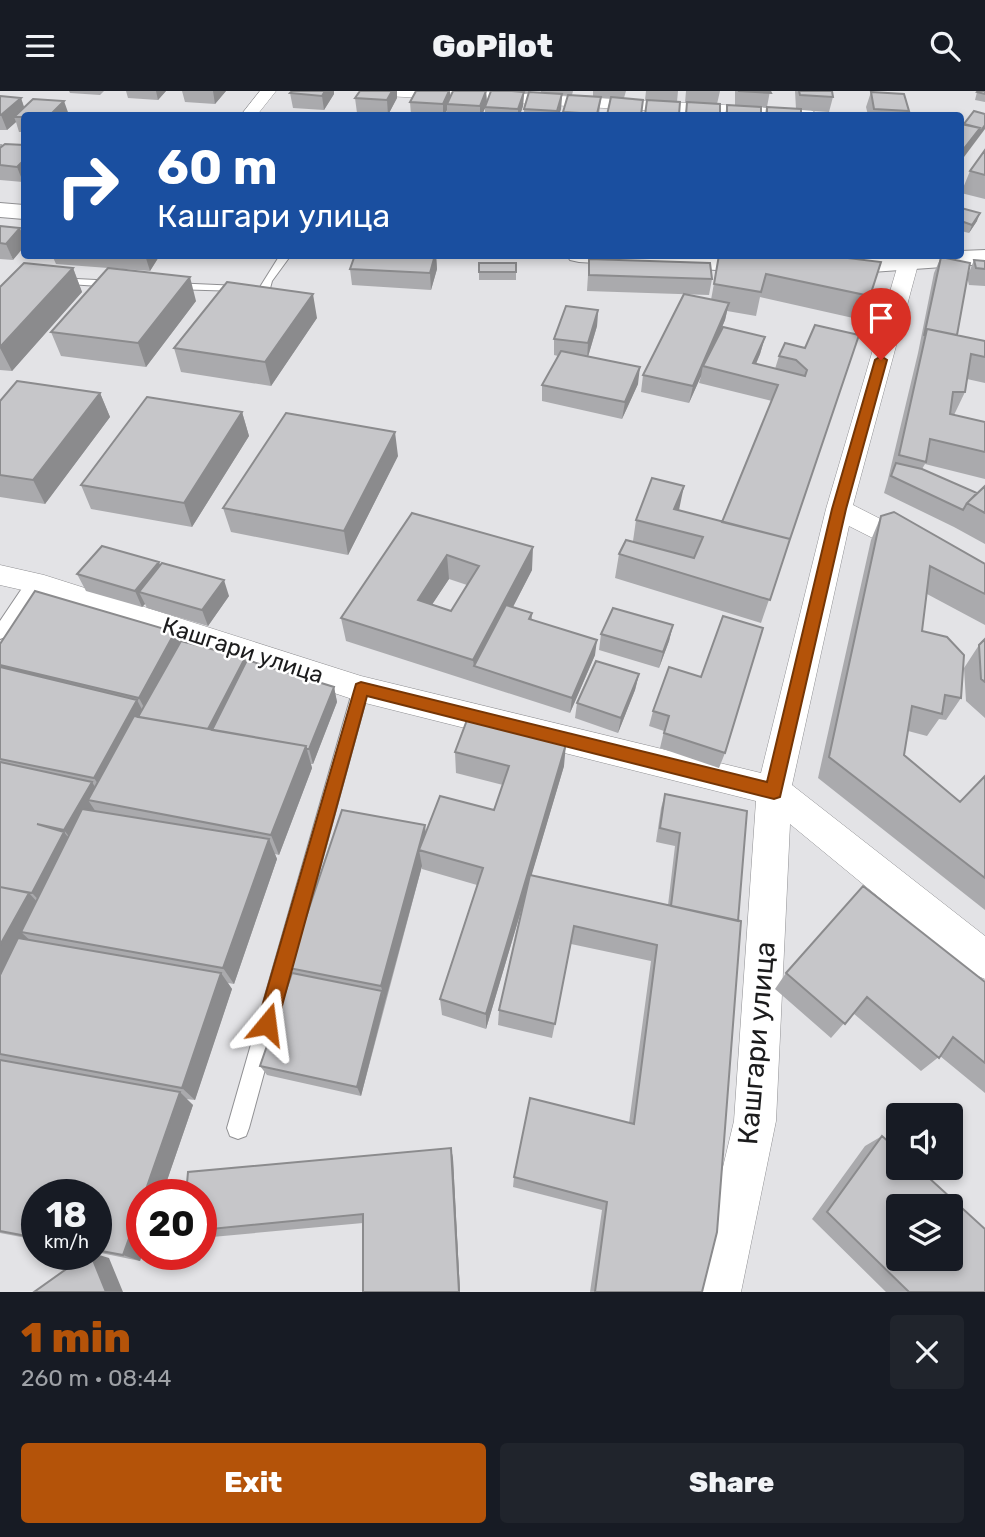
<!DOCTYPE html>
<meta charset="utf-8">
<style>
:root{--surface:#171b24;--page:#20242c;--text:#f1f3f6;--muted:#9ea1a6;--accent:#b45309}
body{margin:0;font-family:Rubik,sans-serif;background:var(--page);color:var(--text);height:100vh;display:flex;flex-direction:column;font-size:26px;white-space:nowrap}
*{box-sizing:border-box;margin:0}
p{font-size:23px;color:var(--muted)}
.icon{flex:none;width:38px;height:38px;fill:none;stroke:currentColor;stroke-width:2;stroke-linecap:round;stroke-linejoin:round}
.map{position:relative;height:1201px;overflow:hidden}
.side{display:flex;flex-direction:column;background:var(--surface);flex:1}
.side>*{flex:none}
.top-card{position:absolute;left:21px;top:21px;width:943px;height:147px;border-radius:7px;box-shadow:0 4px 10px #0003;background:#1a4fa0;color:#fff;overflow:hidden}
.controls{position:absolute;left:886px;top:1012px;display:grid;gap:14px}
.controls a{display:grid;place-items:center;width:77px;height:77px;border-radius:7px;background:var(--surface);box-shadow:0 4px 10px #0003;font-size:35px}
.speed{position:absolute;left:21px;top:1088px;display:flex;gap:14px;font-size:35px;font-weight:700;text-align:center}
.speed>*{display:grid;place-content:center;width:91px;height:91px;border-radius:50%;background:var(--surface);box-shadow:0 4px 10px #0003;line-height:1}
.speed small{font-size:18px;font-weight:400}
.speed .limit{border:10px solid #d22;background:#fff;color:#111}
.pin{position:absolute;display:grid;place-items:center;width:60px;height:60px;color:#fff;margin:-72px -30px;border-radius:50% 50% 50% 0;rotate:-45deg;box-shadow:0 0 7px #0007}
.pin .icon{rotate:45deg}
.me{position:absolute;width:77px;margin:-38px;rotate:16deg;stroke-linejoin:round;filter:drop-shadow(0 0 5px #0008)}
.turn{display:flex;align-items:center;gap:24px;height:147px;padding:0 21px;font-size:32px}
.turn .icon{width:91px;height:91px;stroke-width:2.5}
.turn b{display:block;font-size:49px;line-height:60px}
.round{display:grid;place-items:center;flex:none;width:74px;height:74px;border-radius:7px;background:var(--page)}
.head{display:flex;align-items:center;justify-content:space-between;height:119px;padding:0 21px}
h1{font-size:42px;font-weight:800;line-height:52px;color:var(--accent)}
.action{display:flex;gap:14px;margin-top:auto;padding:14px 21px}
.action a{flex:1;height:80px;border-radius:7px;background:var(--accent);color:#fff;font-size:28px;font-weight:800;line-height:80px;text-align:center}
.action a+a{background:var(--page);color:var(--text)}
header{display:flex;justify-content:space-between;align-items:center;height:91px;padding:0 21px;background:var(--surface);font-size:32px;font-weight:800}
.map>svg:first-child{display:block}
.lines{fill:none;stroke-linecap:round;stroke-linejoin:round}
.lane-casing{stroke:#909093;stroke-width:2}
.street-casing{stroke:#909093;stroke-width:1}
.secondary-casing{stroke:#909093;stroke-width:2}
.lane{fill:#fff;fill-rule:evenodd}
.street{fill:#fff;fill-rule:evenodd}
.secondary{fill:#fff;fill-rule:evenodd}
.wall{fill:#aaaaad;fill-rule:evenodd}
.shaded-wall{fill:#8b8b8d}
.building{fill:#c6c6c9;stroke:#8b8b8d;stroke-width:2;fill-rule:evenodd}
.route{fill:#b45309;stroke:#753606;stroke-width:2}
.labels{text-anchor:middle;stroke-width:5;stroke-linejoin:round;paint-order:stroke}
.street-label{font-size:23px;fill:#1c1c1d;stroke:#fff}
.near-street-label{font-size:28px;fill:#1c1c1d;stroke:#fff}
</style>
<header><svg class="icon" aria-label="menu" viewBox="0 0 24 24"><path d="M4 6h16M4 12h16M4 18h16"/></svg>GoPilot<svg class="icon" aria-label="search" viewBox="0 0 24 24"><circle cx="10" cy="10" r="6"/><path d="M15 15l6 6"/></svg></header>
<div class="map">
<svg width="985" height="1201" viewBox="0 0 985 1201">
<rect width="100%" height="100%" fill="#e3e3e6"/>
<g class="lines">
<defs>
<path id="lane" d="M280,164H291L272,190L269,201L172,198L167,195L172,192L260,196Z
M57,187L115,190L120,193L115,196L53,192L52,190Z
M34,486L41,491L5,546L0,548V530L29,487Z
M361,592L367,594L369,598L249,1037L246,1045L238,1048L230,1045L227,1037L353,598L355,594Z"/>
<path id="street" d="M260,0H276L257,24H241Z
M378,0H472L811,19L819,24H732L386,5Z
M911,164L919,170L853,414L985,481V504L849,435L792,694L985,845V888L971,882L790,733L776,1030L741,1201H693L734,1030L756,710L361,611L31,501L0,494V474L44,484L361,585L761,682L826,418L899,170L902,166Z"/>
<path id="secondary" d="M0,112L24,114V128L0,126Z
M985,159V173L829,184L820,181L816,176L820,171L829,168L961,164V160Z
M567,164H731L778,169L782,174L778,179L769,182L579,171L570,169Z"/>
</defs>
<use href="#lane" class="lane-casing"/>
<use href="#street" class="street-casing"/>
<use href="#secondary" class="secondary-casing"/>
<use href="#lane" class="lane"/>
<use href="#street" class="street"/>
<use href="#secondary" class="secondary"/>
</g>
<path class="wall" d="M69,0H104L100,4L70,2Z
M126,0H166L158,9L128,7Z
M182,0H226L215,13L185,11Z
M292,0H334V3L324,19L293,17L290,2Z
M360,0H397V7L388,24L357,22L355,7Z
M451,0H486L487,12L491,0H531V1L541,2V0H573L572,4L593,5V0H626L624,7L641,24H607L610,7H601L599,24H563L568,5L562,4L561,18L559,24H524V18L529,2H524L523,15L520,24H485V16L482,24H447V19L445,24H411L410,11L451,5L453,0Z
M646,0H678L677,11L645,9Z
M686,0H720L717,13L720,24H685L687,12H685Z
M735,0H770L767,16L796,18L795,0H832L833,6L829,21L801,19V24H765L766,17L761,16V24H725L727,14H735Z
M985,0V11L975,9L977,1Z
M871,1L909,20L907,24H868L866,16Z
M0,5L21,7L24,16V41H19L16,31L7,39H0Z
M0,53H2L3,55L24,54V90L23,91L0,89Z
M985,59V108L961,102L970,80Z
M961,117L977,130L969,142L961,140Z
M0,135L13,169L0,168Z
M52,164H160L150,180L109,177L196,210L146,276L61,265L51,241L108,177L56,173Z
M355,164H436L437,178L431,199L352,194L350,178Z
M719,164L870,205L862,229L760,206L756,225L727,220L725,229L717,248L765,246L760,263L756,273L775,278L779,265L805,257L815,234L790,448L761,532L615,487L619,463L633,450L636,429L679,419L722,431L772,310L699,292L701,285L689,312L641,301L643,284L711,209Z
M941,166L968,184L974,169L985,170V195L969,194L967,186L957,244L985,250V292L967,288L965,301L954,324L985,331V388L925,373L922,378L977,402L985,395V453L954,436L884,402L888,388L918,262L934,182Z
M589,168L712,188L709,204L587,200Z
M479,172H516V189H479Z
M73,177L82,201L12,280L0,279V196Z
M598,219L597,235L588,266L638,293L622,328L542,310V294L558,265L554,264V248Z
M317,227L271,295L181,281L174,257Z
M100,302L110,326L45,413L0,406V310Z
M242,321L249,345L192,436L91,418L81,394Z
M398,365L348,464L231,441L223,417Z
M412,422L532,479L513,516L532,522V529L595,564L570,622L346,550L341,527ZM449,488L467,494L451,520L432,513Z
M881,425L985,473V534L927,503L922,540L961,607L946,629L939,628L927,645L908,640L904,664L960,711L985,685V819L818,687L871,449Z
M160,475L229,505L208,535L147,517L145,513L142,516L86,500L77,483Z
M673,534L669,550L659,577L599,559L601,543Z
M175,541L180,551L334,596L337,611L313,673H311L312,677L279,764L275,763L277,768L234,893L228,892L232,898L195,1009L186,1008L193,1014L162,1104H142V1164L140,1170L96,1161V1104H37V1149L0,1142V553Z
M985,548V627L966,610L964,577L979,554Z
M669,576L725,662L719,677L660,657L664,640L649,635L653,620Z
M639,583L635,599L618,642L575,627L577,612Z
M455,661L564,675L531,785L668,814L675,755L656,751L661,717L665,703L747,720L702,1201H590L602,1119L513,1096L514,1086L629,1032L651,870L571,853L552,947L498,934L499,919L523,813L486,938L442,924L440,908L477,794L422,778V775L361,1005L267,984L260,975L292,882L289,877L426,742L494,719L503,694L456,682Z
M786,882L985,891V1002L940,965L921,980L853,922L831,947L775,898Z
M882,1045L985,1201H886L812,1128L865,1055Z
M451,1057L453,1068L460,1201H363V1132L201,1147V1104Z"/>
<path class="shaded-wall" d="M156,0H166L158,9Z
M213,0H226L215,13Z
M325,0H334V3L324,19L322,5Z
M392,0H397V7L388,24L387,9Z
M449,0H450L451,11L447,13V19L445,24H443V13Z
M486,0L487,13L482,24H480V15Z
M524,1L523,15L520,24H518V18Z
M562,3L561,18L559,24H557Z
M21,7L26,22L14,26L16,31L7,39L1,24Z
M64,10L69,24H50Z
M985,34V38L961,70V64L962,60L980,37Z
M24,69V90L23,91L17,76Z
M980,122L977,130L969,142L972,134Z
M20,137L24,147V156L13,169L6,153Z
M145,164H160L150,180Z
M435,164H436L437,178L431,199L430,182Z
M73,177L82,201L12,280L0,257Z
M190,186L196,210L146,276L138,252Z
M313,203L317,227L271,295L265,271Z
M729,212L725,229L705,276L703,275L701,285L689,312L693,295Z
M598,219L597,235L587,269L588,252Z
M765,246L760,263L749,289L753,272Z
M640,276L638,293L622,328L625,311Z
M100,302L110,326L45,413L33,389Z
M242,321L249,345L192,436L184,412Z
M395,341L398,365L348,464L344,440Z
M684,395L679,419L674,418Z
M533,456L532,479L481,578L474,575L473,569Z
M447,464L449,488L420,532L418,509Z
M159,471L165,487L139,501L145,513L142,516L135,500Z
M224,489L229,505L208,535L202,519Z
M673,534L669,550L659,577L663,561Z
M175,541L185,563L150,628L139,607Z
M597,549L595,564L570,622L572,607Z
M245,567L250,583L220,642L207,640Z
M639,583L635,599L618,642L621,627Z
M334,596L337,611L313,673L309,658Z
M137,609L147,628L108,708L94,687Z
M566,653L564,675L486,938V923Z
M306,655L312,677L279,764L271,744Z
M92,691L105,712L88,709L98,724L79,759L64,739Z
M425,734L427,754L419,759L422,775L385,911L381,895Z
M64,741L79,760L49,820L32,802Z
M269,748L277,768L234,893L223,877Z
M29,802L50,825L21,841L35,854L0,920V854Z
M221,882L232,898L195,1009L182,997Z
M382,900L385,911L361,1005L357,996Z
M180,1001L193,1014L162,1104H144Z
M451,1057L453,1068L460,1201H459Z
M142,1111V1164L140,1170L123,1164Z
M96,1163L109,1167L123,1201H106L91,1164Z"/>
<path class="building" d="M292,0H325L322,5L290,2Z
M360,0H392L387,9L355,7Z
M416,0H449L443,13L410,11Z
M453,0H486L480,15L447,13Z
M491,0H512L524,1L518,18L485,16Z
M738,0H770L771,2Z
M799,0H832L833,6L800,4Z
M978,0H985V3L977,1Z
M529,1L562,3L557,20L524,18Z
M871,1L904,3L909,20L874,18Z
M568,4L601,6L597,23L563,21Z
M0,5L21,7L1,24H0Z
M611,6L643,9L641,24H607Z
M33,8L64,10L50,24H24V26H14Z
M647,9L680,11L679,24H645Z
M687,11L720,13V24H686Z
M727,14L761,16V24H727Z
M767,16L801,18V24H767Z
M974,20L985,23V34L977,45L980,37L964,33Z
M186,23L209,24H185Z
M961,33L980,37L962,60L961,59Z
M5,53L24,54V69L17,76L0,74V57Z
M985,59V84L970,80Z
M961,117L980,122L972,134L961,130Z
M0,135L20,137L6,153L0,152Z
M355,164H435L430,182L350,178Z
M719,164H823L881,171L870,205L766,183L761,201L714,193Z
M941,166L970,172L957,244L927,238L924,245Z
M589,168L710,172L712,188L589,184Z
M974,169L985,170V178L976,177Z
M24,172L73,177L0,256V196Z
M479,172H516V181H479Z
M108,177L190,186L138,252L51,241Z
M227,191L313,203L265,271L174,257Z
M684,203L729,212L693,295L643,284Z
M566,215L598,219L588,252L554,248Z
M815,234L859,244L790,448L722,431L778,294L703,275L723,236L765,246L753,272L805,285L807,279L796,269L779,265L785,252L805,257Z
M927,238L985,250V266L971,263L965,301H953L950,323L985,331V361L930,348L926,371L899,364Z
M561,260L640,276L625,311L542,294Z
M17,290L100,302L33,389L0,384V310Z
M147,306L242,321L184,412L81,394Z
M286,322L395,341L344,440L223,417Z
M896,372L922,378L977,402L967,412L963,419L891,385Z
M652,387L684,395L674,418L790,448L770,509L619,463L626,449L694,467L703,446L636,429Z
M985,395V422L967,412Z
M894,421L985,473V503L930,475L922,540L947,546L964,564L961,607L945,604L942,623L912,615L904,664L960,711L985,685V787L829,666L881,425Z
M412,422L533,456L473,569L341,527ZM447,464L479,475L451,520L418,509Z
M102,455L159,471L135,500L77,483Z
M162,472L224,489L202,519L139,501Z
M35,500L175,541L139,607L0,574V553Z
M506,514L532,522L529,528L597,549L572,607L474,575Z
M613,517L673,534L663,561L601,543Z
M723,525L763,537L725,662L664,642L669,625L653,620L669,576L701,586Z
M985,548V591L981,588L979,554Z
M181,550L245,567L208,638L138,626Z
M247,569L334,596L309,658H306V655L212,639Z
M596,570L639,583L621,627L577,612Z
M0,576L137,609L94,687L0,668Z
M134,625L306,655L271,744L88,709Z
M467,629L566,653L486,923L440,908L483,777L419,759L440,705L494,719L509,675L455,661Z
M0,671L92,691L64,739L37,733L64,741L32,802L0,796Z
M665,703L747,720L738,830L671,815L680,742L660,737Z
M82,718L269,748L223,877L21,841Z
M342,719L425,734L381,895L289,877Z
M530,784L741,830L717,1141L702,1201H595L607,1111L514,1086L530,1007L634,1033L657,854L574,835L555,933L499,919Z
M863,795L985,891V972L953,946L939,967L867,906L845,933L786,882Z
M0,796L29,802L0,854Z
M18,847L221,882L182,997L0,963V884Z
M292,882L382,900L357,996L260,975Z
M0,969L180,1001L144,1104H142V1111L123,1164L96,1159V1104H37V1147L0,1140Z
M882,1045L898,1059V1076H917L985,1138V1201H909L827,1121ZM898,1115H950V1167H898Z
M451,1057L459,1201H363V1123L201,1139V1104H186L188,1081Z
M86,1164H91L106,1201H34Z"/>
<path class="route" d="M881,265L887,269L846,418L780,706L774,708L367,605L277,933L274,940L267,943L260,940L257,933L356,593L361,591L767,691L832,418L875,269Z"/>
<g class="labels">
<g class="street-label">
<text transform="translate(243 559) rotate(18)" y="8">Кашгари улица</text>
</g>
<g class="near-street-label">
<text transform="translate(756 952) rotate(-85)" y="10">Кашгари улица</text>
</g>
</g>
</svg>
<div class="controls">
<a><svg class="icon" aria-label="sound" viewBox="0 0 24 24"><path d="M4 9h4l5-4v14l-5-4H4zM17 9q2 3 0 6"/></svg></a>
<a><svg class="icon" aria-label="layers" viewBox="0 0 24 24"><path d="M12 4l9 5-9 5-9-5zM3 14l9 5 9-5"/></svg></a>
</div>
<div class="speed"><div>18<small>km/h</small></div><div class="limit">20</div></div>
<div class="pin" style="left:881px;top:269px;background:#d93025"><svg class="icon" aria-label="arrive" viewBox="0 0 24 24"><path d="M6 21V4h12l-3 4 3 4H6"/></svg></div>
<svg class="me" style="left:267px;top:933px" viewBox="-20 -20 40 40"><path d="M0-17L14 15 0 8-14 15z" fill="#b45309" stroke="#fff" stroke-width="4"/></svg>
<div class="top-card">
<div class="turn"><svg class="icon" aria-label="right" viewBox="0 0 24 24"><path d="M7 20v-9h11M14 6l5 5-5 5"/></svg><div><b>60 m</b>Кашгари улица</div></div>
</div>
</div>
<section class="side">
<div class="head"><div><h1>1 min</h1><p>260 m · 08:44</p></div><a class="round"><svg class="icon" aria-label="close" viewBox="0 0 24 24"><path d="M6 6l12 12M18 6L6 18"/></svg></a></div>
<div class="action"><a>Exit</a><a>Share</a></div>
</section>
